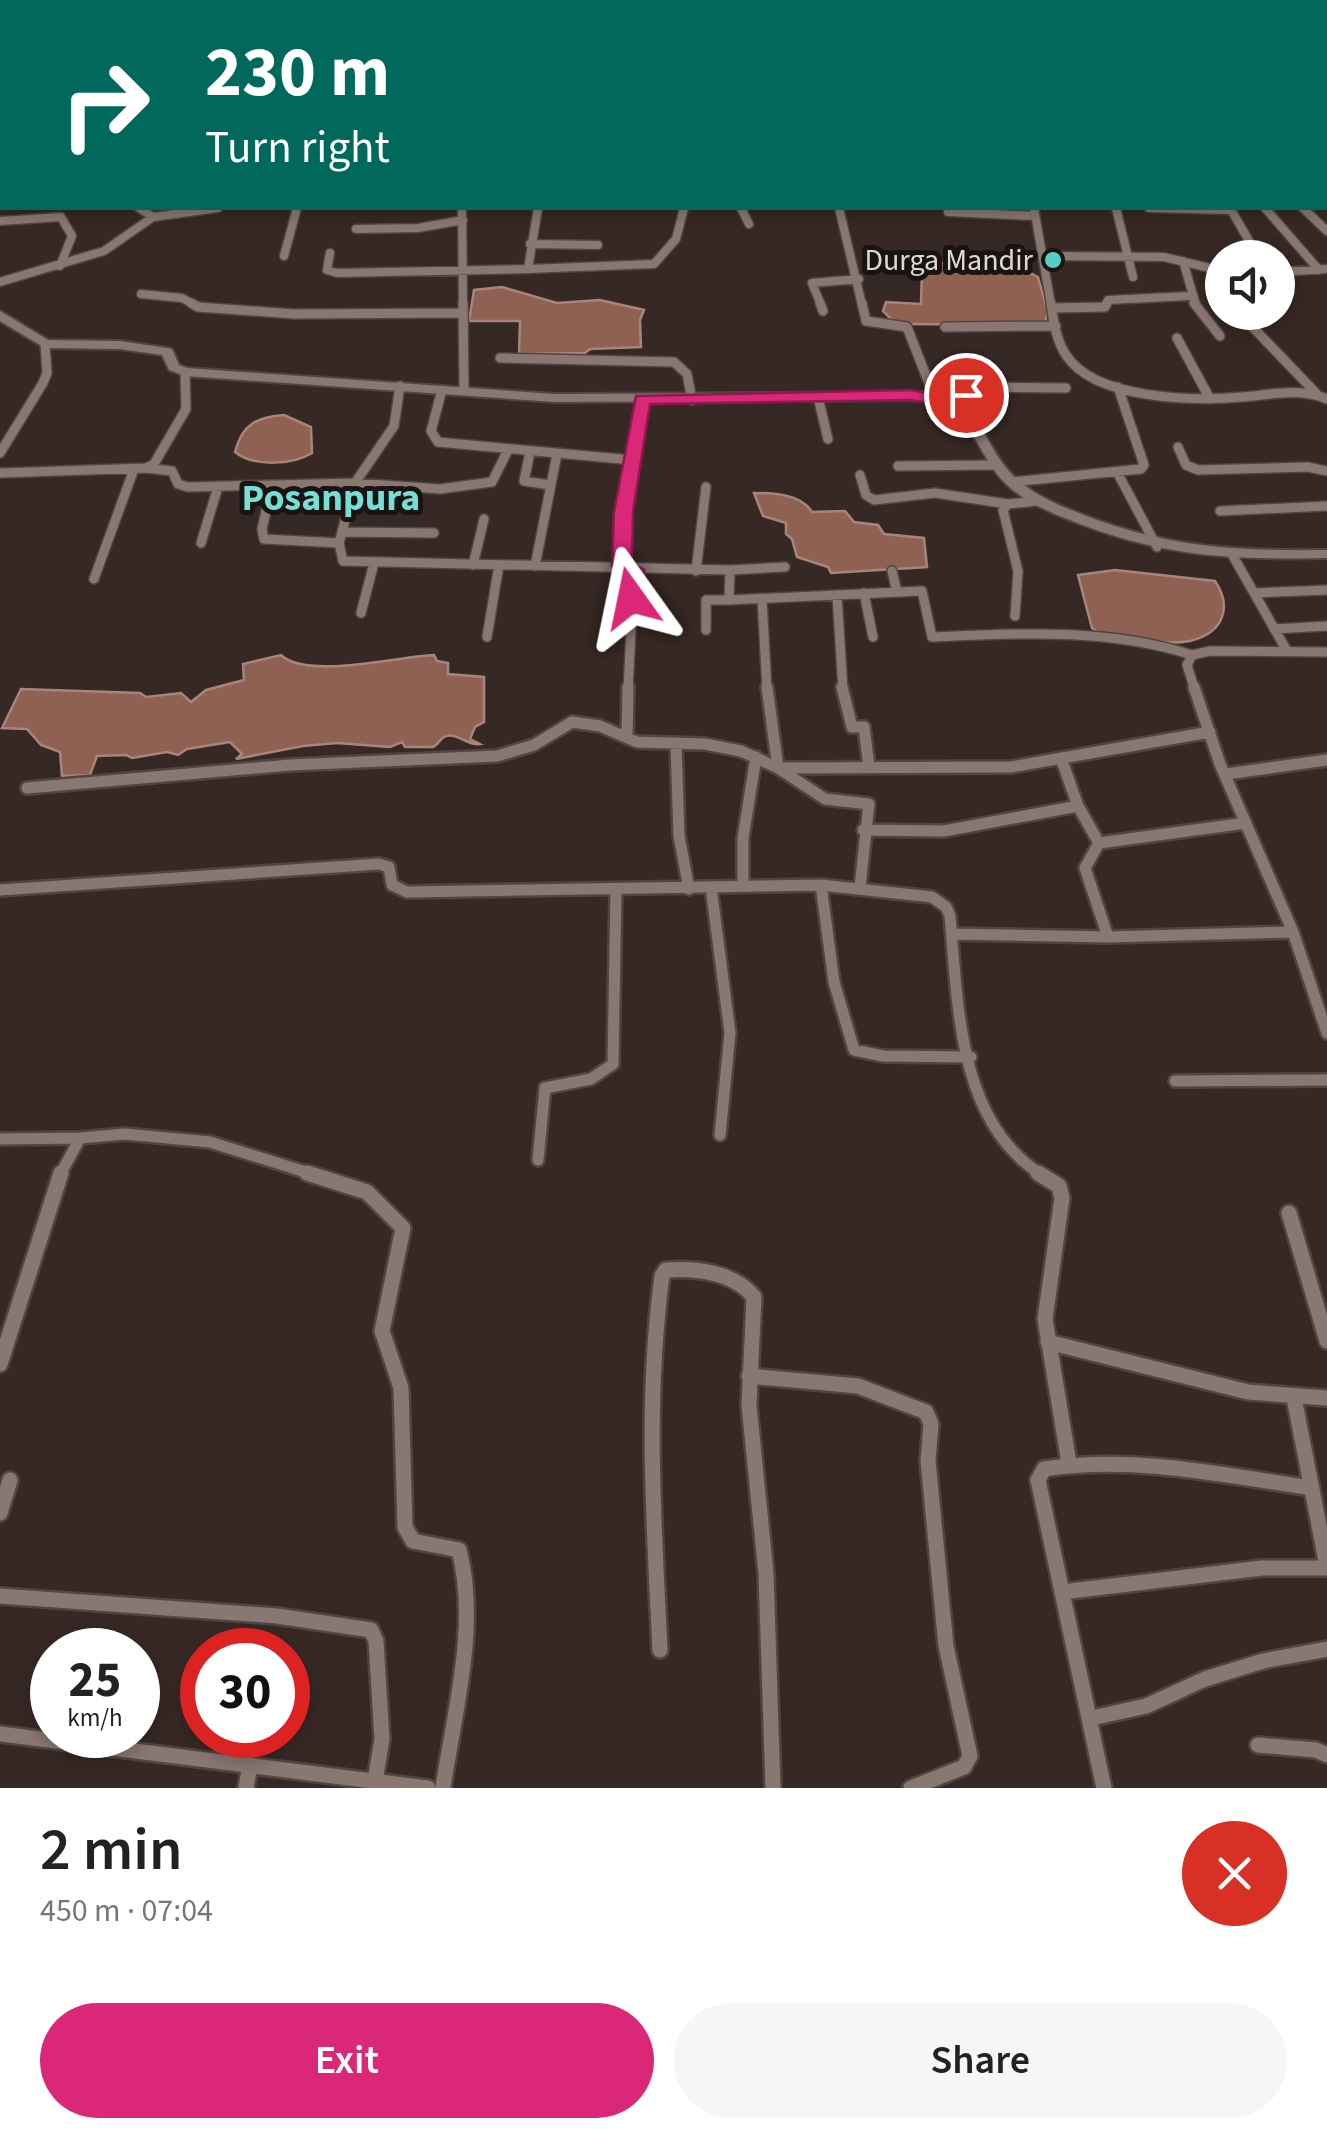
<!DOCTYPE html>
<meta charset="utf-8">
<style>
:root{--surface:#fff;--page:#f6f6f6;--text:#222;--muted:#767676;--accent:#db2777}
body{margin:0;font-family:"Source Sans 3",sans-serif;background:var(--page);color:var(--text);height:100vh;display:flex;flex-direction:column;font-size:38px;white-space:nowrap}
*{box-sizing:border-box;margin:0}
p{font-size:32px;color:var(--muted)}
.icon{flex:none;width:55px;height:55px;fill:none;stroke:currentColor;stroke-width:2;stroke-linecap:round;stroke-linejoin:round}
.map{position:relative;height:1788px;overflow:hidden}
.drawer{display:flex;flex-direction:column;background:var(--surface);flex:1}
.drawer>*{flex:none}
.top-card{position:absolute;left:0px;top:0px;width:1328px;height:210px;box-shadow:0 5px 15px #0003;background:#00695c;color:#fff;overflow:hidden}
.controls{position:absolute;left:1205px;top:240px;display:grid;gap:20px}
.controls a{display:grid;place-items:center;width:90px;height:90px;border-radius:50%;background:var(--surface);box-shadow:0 5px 15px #0003;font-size:50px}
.speed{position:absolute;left:30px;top:1628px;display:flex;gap:20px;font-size:50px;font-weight:700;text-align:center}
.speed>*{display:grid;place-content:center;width:130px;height:130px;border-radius:50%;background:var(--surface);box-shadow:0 5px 15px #0003;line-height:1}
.speed small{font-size:25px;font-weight:400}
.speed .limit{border:15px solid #d22;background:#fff;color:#111}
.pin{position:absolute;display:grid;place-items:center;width:85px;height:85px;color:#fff;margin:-42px;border:5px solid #fff;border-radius:50%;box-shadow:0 2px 10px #0007}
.me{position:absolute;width:110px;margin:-55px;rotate:348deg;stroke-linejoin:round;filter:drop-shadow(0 0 8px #0008)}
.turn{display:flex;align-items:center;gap:35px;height:210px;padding:0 40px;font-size:45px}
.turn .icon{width:130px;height:130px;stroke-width:2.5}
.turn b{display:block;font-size:70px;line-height:85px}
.round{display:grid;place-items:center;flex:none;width:105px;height:105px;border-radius:52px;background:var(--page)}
.summary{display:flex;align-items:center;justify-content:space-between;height:170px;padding:0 40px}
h1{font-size:60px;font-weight:600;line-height:75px}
.action{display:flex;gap:20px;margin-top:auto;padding:20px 40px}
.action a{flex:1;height:115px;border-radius:60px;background:var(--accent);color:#fff;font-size:40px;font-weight:600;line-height:115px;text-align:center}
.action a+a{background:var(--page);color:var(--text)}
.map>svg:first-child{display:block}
.water{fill:#8f6153;stroke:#a8857a;stroke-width:2.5}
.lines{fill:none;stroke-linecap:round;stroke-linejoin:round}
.street-far3-casing{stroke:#504541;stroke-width:11}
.street-far2-casing{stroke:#504541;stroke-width:12}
.street-far1-casing{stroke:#504541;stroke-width:16}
.street-casing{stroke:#504541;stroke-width:20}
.secondary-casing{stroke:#504541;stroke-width:4}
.primary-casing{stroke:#504541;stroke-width:4}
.street-far3{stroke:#897772;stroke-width:8}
.street-far2{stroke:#897772;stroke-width:9}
.street-far1{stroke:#897772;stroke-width:11}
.street{stroke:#897772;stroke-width:15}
.secondary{fill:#897772;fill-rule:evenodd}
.primary{fill:#be7b67;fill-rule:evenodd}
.route{fill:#db2777;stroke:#8e194d;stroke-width:2.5}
.poi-dot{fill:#56cec4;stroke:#191311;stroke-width:4}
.labels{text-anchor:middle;stroke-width:10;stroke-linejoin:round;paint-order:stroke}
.far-poi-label{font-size:30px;fill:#e1d8d5;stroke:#191311;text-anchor:end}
.neighbourhood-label{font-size:38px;font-weight:bold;fill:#75dfd6;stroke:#191311}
</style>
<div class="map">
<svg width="1327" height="1788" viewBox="0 0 1327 1788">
<rect width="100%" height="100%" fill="#362824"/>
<path class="water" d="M970,261H1007L1038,277L1048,313L1045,321L1018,325L908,324L892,320L883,311L886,302L921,304L922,270L937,263L975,264Z
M502,287L557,303L600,300L644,310L640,320L641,347L590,349L585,353L519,354L520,321H469L474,290Z
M284,415L311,427L312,453C293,465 253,467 235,452C242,424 257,417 284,415Z
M754,493C774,493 801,494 812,512L845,511L854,522L878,525L884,534L924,538L927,567L831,573L828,567L797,557L792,539L786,534V523L763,516Z
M1115,570L1215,581C1233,608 1223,633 1190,641C1164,646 1128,637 1101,635L1092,628L1078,575Z
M281,655C307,680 400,656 434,655L437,661L448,663V674L484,677V722L475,727L470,739L480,744C467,746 456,731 444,737C440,739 438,745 433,747H405L402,742L390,747L337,743L303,746L236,759L242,754L230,742L187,749L178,755L167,752L132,758L126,755L97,756L90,775L62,776L60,752L41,745L27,729L2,728L21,689L140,693L146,697L181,693L191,702L206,690L244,680L243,664Z"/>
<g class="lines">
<defs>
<path id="street-far3" d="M139,208L153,217
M462,208L463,305
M741,208L749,224
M839,208L862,305
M1034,208L1051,305
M1116,208L1133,277
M1149,208L1232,210
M1230,208L1259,258
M1265,208L1319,270
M1303,208L1327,231
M948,212L1035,216
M0,221L61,217L72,236L60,266
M356,229L418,228L463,220
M530,244L598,245
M330,253L327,270L337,273L528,269L538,208
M284,256L297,208
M1046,256L1164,257L1222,271
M1183,261L1196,305
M528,269L654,264L676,239L684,208
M1210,269L1222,293
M1278,272L1327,269
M0,282L104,251L153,217L218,208
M141,294L182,298L195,305
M821,305L812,283L859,279
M1106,305L1108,300L1189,296"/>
<path id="street-far2" d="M191,303L198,307L294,314L462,313
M463,303L464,391
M820,303L823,311
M862,303L866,321L907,327L934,396
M1051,303C1053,320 1056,340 1066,355C1095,400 1194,401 1242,397C1271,395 1299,387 1327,399
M1194,303L1220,336
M1053,308L1105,307L1107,303
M1238,312L1316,393
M945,327L1056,326
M1177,338L1210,399
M500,358L674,362L687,374L692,400
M400,386L394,426L355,483L339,543L343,561L730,570L729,600L922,591L932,637C1018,633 1109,628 1192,655
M442,390L431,431L438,442L632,460
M818,397L828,439
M955,403L979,387L1066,388
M1178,447L1186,465L1198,470L1308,467L1327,471
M530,452L524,481L550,485
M0,453L43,383L47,373L45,344
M898,466L998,465
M146,468L172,471L178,484L188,487L355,483L440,489L492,482L508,450
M1117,472L1157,547
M0,473L146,468L154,464L186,409L185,372
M860,475L866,495L874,500L935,493L1008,504
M1012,482L1141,469L1144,465L1118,387
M272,485L262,529L264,539L339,543
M1220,511L1327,506
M343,532L434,533
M201,543L218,487
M1233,556L1287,651
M473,565L484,519
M535,566L557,454
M622,566L624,512L642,399
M730,570L785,567
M696,571L706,487
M892,571L897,592
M94,579L134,469
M864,593L873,637
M1254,593L1327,590
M837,595L843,690
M762,599L767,690
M361,613L374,563
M1015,616L1018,571L1003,510L1008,504L1038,501
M1274,629L1327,626
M706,630V600H729
M487,637L499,565
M628,690L634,570
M1195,690L1187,665L1192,655L1210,651L1327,652"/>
<path id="street-far1" d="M767,687L778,768L1011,767L1210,732
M842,687L852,727H864L869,767
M1194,687L1220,764L1293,932L1327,1033
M627,738L628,687
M676,743L679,836L689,889
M1061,758L1078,806L1099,843
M1226,774L1327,760
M27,788L290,765L497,756L534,745L572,722L600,726L637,742L705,744L741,751L778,768L825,799L869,804L860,887
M863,830L944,831L1078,806
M743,885V838L756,757
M821,885L834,982L854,1050L883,1056L971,1057
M711,887L730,1033L720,1135
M0,890L379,864L389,867L392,885L407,892L821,885L932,897L946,907L950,916C958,1005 958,1123 1042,1175
M954,934L1108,937L1293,932
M1108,937L1085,868L1099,843L1246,823
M1175,1081L1327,1080
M0,1139L80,1138
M538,1160L545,1088L591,1079L613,1064L616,889
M60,1175L80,1138L125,1134L210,1142L315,1175"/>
<path id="street" d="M307,1173L367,1192L403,1228L382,1331L401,1388L405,1527L413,1541L459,1550C479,1626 454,1712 443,1788
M1038,1173L1059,1186L1062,1198L1045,1319L1069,1463
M1289,1213L1327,1341
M1048,1342L1248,1392L1327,1398
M0,1364L61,1173
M749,1376L858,1386L926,1412L931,1424L928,1461L946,1646L970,1756L964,1767L911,1788
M1294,1398L1327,1566
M0,1513L10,1480
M1062,1592L1262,1568H1327
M0,1596L277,1616L371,1630L376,1641L382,1739L375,1781
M660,1650C654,1524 645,1401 662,1276L666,1270C696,1268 734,1272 754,1297L749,1405L766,1573L773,1788
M1092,1718L1146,1706L1205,1679L1263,1661L1327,1649
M0,1734L428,1788
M1258,1745L1316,1750L1327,1755
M246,1788L250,1765
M1104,1788L1038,1480L1044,1469C1133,1455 1223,1475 1312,1488"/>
<path id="secondary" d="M0,311L48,340L120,341L167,348L172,349L179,365L187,368L555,394L934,392C986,407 982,447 1016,478C1035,496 1060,506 1084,515C1170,548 1236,551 1327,550V558C1235,560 1166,557 1080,524C1054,514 1026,503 1006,484C978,457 973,413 933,400L555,402L185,376L169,370L162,355L120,349L45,348L0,321Z"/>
<path id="primary" d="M1285,0H1296L1297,2H1287Z
M1325,9H1327V15H1325Z
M1325,32H1327V40H1325Z
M0,65H2V71H0Z"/>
</defs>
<use href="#street-far3" class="street-far3-casing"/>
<use href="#street-far2" class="street-far2-casing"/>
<use href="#street-far1" class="street-far1-casing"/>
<use href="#street" class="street-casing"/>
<use href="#secondary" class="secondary-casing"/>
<use href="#primary" class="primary-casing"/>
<use href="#street-far3" class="street-far3"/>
<use href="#street-far2" class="street-far2"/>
<use href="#street-far1" class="street-far1"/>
<use href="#street" class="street"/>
<use href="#secondary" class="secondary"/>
<use href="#primary" class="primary"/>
</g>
<path class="route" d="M910,390L952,397L966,390L974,395L956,408L910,400L650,404L633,512L632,563L644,570L641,598L631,604L624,602V573L612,566L614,512L636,396Z"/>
<circle class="poi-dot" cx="1053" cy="260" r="10"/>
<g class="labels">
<g class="far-poi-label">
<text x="1033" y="270">Durga Mandir</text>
</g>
<g class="neighbourhood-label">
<text x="331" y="510">Posanpura</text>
</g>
</g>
</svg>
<div class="controls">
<a><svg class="icon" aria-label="sound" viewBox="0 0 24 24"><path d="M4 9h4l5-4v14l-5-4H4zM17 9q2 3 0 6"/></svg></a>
</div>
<div class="speed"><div>25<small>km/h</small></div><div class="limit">30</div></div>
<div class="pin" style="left:966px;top:395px;background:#d93025"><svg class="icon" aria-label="arrive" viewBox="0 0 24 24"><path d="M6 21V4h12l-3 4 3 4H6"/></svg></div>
<svg class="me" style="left:631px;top:598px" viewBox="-20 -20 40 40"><path d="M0-17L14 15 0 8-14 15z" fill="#db2777" stroke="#fff" stroke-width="4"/></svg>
<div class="top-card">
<div class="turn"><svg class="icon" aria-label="right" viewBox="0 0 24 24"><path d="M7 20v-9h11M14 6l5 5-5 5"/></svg><div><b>230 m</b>Turn right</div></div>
</div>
</div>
<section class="drawer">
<div class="summary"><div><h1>2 min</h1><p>450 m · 07:04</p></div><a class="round" style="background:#d93025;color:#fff"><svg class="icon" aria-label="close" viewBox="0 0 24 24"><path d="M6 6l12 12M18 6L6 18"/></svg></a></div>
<div class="action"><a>Exit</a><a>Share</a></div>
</section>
